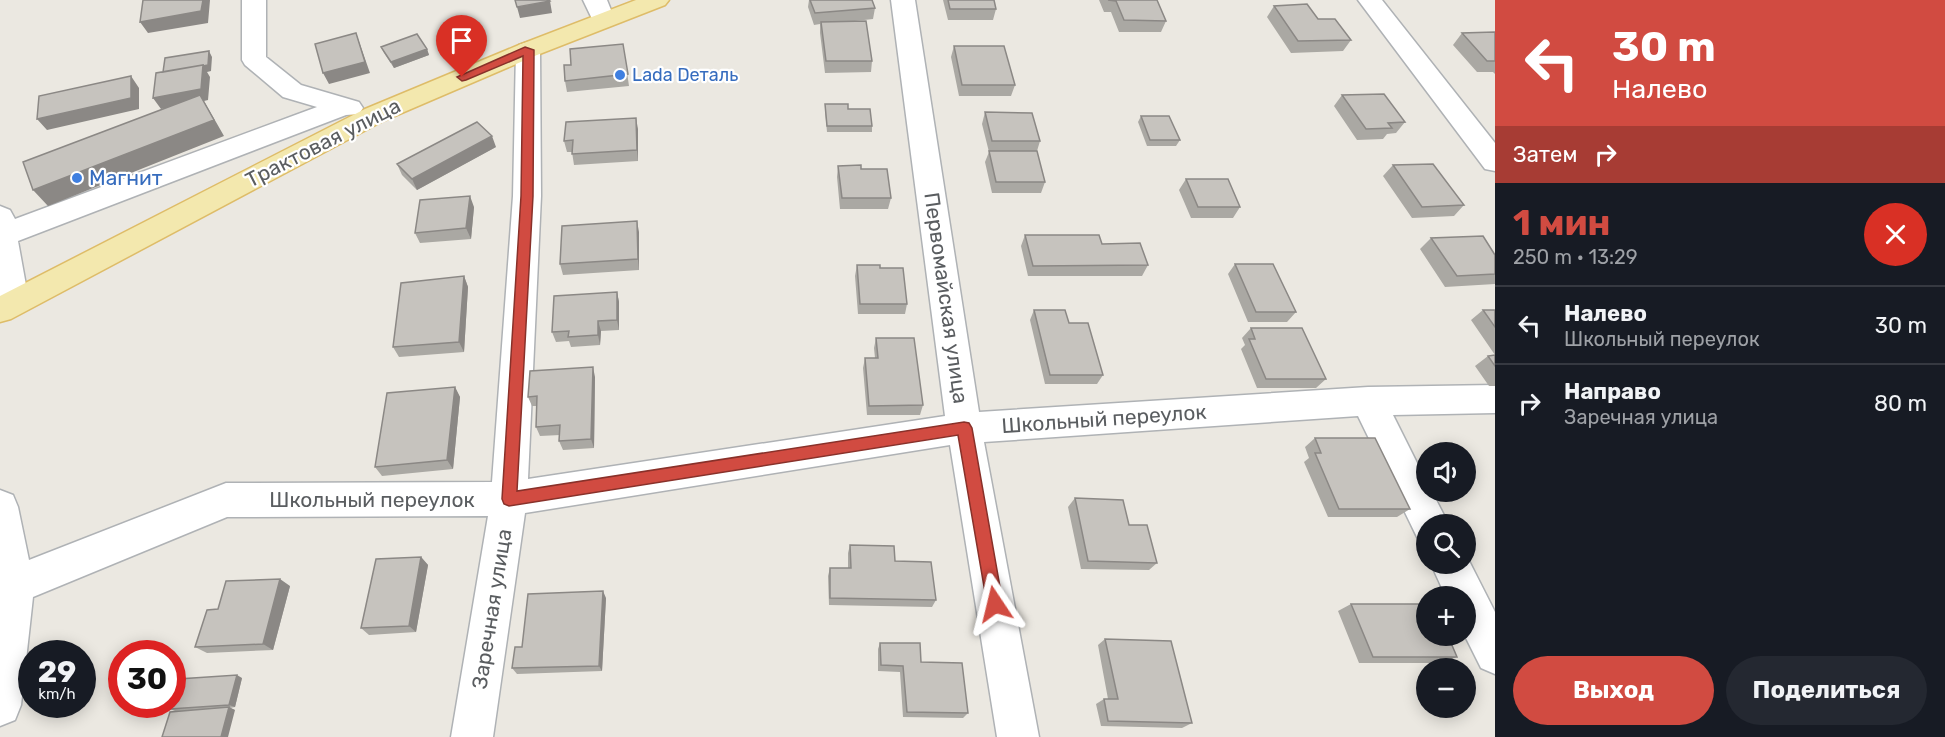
<!DOCTYPE html>
<html lang="ru">
<meta charset="utf-8">
<style>
:root{--surface:#171b24;--page:#242831;--text:#f1f3f6;--muted:#9ea1a6;--line:#363941;--accent:#d14b41}
body{margin:0;font-family:Rubik,sans-serif;background:var(--page);color:var(--text);height:100vh;display:flex;flex-direction:column;font-size:22px;white-space:nowrap}
*{box-sizing:border-box;margin:0}
p{font-size:20px;color:var(--muted)}
.icon{flex:none;width:33px;height:33px;fill:none;stroke:currentColor;stroke-width:2;stroke-linecap:round;stroke-linejoin:round}
.map{position:relative;flex:1;overflow:hidden}
.sheet{display:flex;flex-direction:column;background:var(--surface);width:450px}
.sheet>*{flex:none}
.top-card{background:#d14b41;color:#fff;overflow:hidden}
.buttons{position:absolute;left:1416px;top:442px;display:grid;gap:12px}
.buttons a{display:grid;place-items:center;width:60px;height:60px;border-radius:50%;background:var(--surface);box-shadow:0 3px 15px #0003;font-size:30px}
.speed{position:absolute;left:18px;top:640px;display:flex;gap:12px;font-size:30px;font-weight:700;text-align:center}
.speed>*{display:grid;place-content:center;width:78px;height:78px;border-radius:50%;background:var(--surface);box-shadow:0 3px 15px #0003;line-height:1}
.speed small{font-size:15px;font-weight:400}
.speed .limit{border:9px solid #d22;background:#fff;color:#111}
.pin{position:absolute;display:grid;place-items:center;width:51px;height:51px;color:#fff;margin:-62px -26px;border-radius:50% 50% 50% 0;rotate:-45deg;box-shadow:0 0 6px #0007}
.pin .icon{rotate:45deg}
.me{position:absolute;width:66px;margin:-33px;rotate:350deg;stroke-linejoin:round;filter:drop-shadow(0 0 4px #0008)}
.turn{display:flex;align-items:center;gap:21px;height:126px;padding:0 18px;font-size:27px}
.turn .icon{width:78px;height:78px;stroke-width:2.5}
.turn b{display:block;font-size:42px;line-height:51px}
.then{display:flex;align-items:center;height:57px;padding:0 18px;background:#0003;gap:12px;font-size:22px}
.round{display:grid;place-items:center;flex:none;width:63px;height:63px;border-radius:32px;background:var(--page)}
.head{display:flex;align-items:center;justify-content:space-between;height:102px;padding:0 18px}
h1{font-size:36px;font-weight:700;line-height:45px;color:var(--accent)}
.cta{display:flex;gap:12px;margin-top:auto;padding:12px 18px}
.cta a{flex:1;height:69px;border-radius:36px;background:var(--accent);color:#fff;font-size:24px;font-weight:700;line-height:69px;text-align:center}
.cta a+a{background:var(--page);color:var(--text)}
ul{padding:0;list-style:none}
li{display:flex;align-items:center;gap:18px;height:78px;padding:0 18px;border-top:2px solid var(--line)}
li div{flex:1}
li b{display:block;font-size:22px}
li em{font-style:normal}
main{display:flex;flex:1;min-height:0}
.map>svg:first-child{display:block}
.lines{fill:none;stroke-linecap:round;stroke-linejoin:round}
.minor-casing{stroke:#afb2b5;stroke-width:3}
.major-casing{stroke:#debc68;stroke-width:3}
.minor{fill:#fff;fill-rule:evenodd}
.major{fill:#f3e8ae;fill-rule:evenodd}
.wall{fill:#aaa8a3}
.shaded-wall{fill:#8b8885}
.building{fill:#c6c3be;stroke:#8b8885;stroke-width:1.5}
.route{fill:#d14b41;stroke:#88312a;stroke-width:1.5}
.shop-dot{fill:#3f7fe0;stroke:#fff;stroke-width:2}
.labels{text-anchor:middle;stroke-width:4.5;stroke-linejoin:round;paint-order:stroke}
.far-shop-label{font-size:18px;fill:#366cbe;stroke:#fff;text-anchor:start}
.street-label{font-size:21px;fill:#5a5d60;stroke:#fff}
.shop-label{font-size:21px;fill:#366cbe;stroke:#fff;text-anchor:start}
</style>
<main>
<div class="map">
<svg width="1495" height="737" viewBox="0 0 1495 737">
<rect width="100%" height="100%" fill="#ebe8e1"/>
<g class="lines">
<defs>
<path id="minor" d="M242,0H266V57L301,85L359,102L363,108L359,114L346,115L18,241L29,302L24,311L13,314L2,311L0,307V206L10,210L15,219L317,107L283,97L245,65L242,60Z
M583,0H607L615,20L611,25L603,27L595,25Z
M891,0H915L979,412L1368,387L1495,385V413L1393,415L1426,481V492H1432L1449,525H1426V541L1417,537L1358,416L984,442L1039,737H997L950,445L525,513L493,737H451L488,516L227,517L33,597L21,705L15,720L0,726V490L13,495L18,507L29,560L226,483L492,482L513,196L516,50L519,45L528,42L537,45L540,50L541,196L528,479L945,416Z
M1358,0H1382L1495,143V171L1485,169Z
M1466,555L1495,612V674L1481,668L1465,636L1466,597H1446L1431,564H1466Z"/>
<path id="major" d="M636,0H669L665,5L537,55L383,121L11,319L0,322V296L365,109L519,45Z"/>
</defs>
<use href="#minor" class="minor-casing"/>
<use href="#major" class="major-casing"/>
<use href="#minor" class="minor"/>
<use href="#major" class="major"/>
</g>
<path class="wall" d="M809,0H872L875,8L873,19L846,22L872,61L871,72L825,73L820,33V24L814,25L808,7Z
M943,0H994L996,9L993,20H948Z
M1099,0H1157L1166,21L1161,32H1119L1111,12H1104Z
M1274,6L1318,19L1351,40L1343,51L1291,53L1267,17Z
M1495,32V74L1493,72H1477L1453,45L1462,33Z
M623,44L629,86L567,92L565,81L571,65Z
M954,46L1015,85L1011,96H959L951,57Z
M381,47L427,49L429,55L394,68L384,53Z
M1342,95L1405,122L1396,133L1387,134L1383,139L1357,140L1334,106Z
M825,104L848,109L872,126V132H827L825,110Z
M985,112L1040,141L1037,151L1045,182L1041,193H992L985,162L989,152L982,124Z
M1141,116L1180,140L1176,146H1147L1138,122Z
M638,129V161L574,165L572,152H567L564,141Z
M496,147L417,190L402,175L397,164Z
M1393,165L1464,205L1454,216L1412,218L1383,176Z
M838,166L861,169L891,198L888,209H840L837,177Z
M1186,179L1240,207L1233,218H1191L1179,190Z
M474,207L471,239L420,243L415,233Z
M639,232V270L563,275L560,264Z
M1025,235L1102,244L1148,265L1142,276H1028L1021,246Z
M1431,238L1495,255V284L1445,287L1420,249Z
M1235,264L1296,312L1287,322H1248L1228,274Z
M857,265L880,268L907,304L905,314H858L855,276Z
M464,276L468,287L464,352L399,357L393,347Z
M617,292L619,302V330L601,331L600,345L571,347L569,341L556,342L552,332Z
M1034,310L1069,323L1103,375L1097,384H1045L1030,320Z
M1483,310H1495V386H1489L1475,366L1488,356L1495,355L1471,320Z
M1251,328L1326,379L1316,388H1257L1241,349L1245,345L1242,338Z
M876,338L923,405L920,415H867L863,368L865,358H875L874,348Z
M595,377L594,448L563,450L559,441L560,435L540,436L536,427L537,406H532L528,397Z
M455,387L460,397L453,469L382,476L375,467Z
M1315,438L1410,509L1397,517H1328L1304,462L1309,458L1305,447Z
M1075,498L1129,525L1157,563L1149,570L1081,569L1068,507Z
M850,545L895,561L936,600L932,607L829,605L828,576L830,568H848V553Z
M421,557L428,565L416,632L369,635L361,628Z
M290,586L273,650L207,653L195,647L218,609Z
M606,598L602,671L517,674L512,668L522,647Z
M1351,604L1457,657L1442,663H1359L1338,611Z
M1105,639L1192,723L1182,728L1101,726L1096,704L1104,699H1108L1098,645Z
M880,643L921,662L968,713L963,718L903,717L900,672L878,671V649Z
M242,678L235,707L230,708L235,710L175,711L170,709Z"/>
<path class="shaded-wall" d="M203,0H210L208,23L148,33L140,22Z
M550,1L552,13L520,18L517,7Z
M356,33L370,73L329,84L323,73Z
M427,49L429,55L394,68L391,62Z
M209,51L212,57L211,71L207,72L210,77L208,100L204,101L224,136L48,206L33,190L203,101L161,109L153,98L167,79Z
M131,76L139,88V109L47,130L37,119Z
M636,118L638,129V161L637,150Z
M492,136L496,147L417,190L412,179Z
M470,196L474,207L471,239L466,228Z
M637,221L639,232V270L638,259Z
M464,276L468,287L464,352L459,342Z
M617,292L619,302V330L617,320Z
M598,321L601,331L600,345L598,335Z
M593,367L595,377L594,448L591,439Z
M455,387L460,397L453,469L447,460Z
M421,557L428,565L416,632L409,626Z
M280,579L290,586L273,650L263,644Z
M603,591L606,598L602,671L599,666Z
M237,675L242,678L235,707L229,705Z
M229,707L235,710L228,737H221Z"/>
<path class="building" d="M143,0H203L201,11L140,22Z
M515,0H549L550,1L517,7Z
M810,0H872L875,8L815,13Z
M948,0H994L996,9H950Z
M1108,0H1157L1166,21L1124,20L1116,1Z
M1307,4L1318,19H1335L1351,40L1298,41L1274,6Z
M866,21L872,61H826L821,22Z
M1495,32V61H1487L1462,33Z
M356,33L365,62L323,73L315,44Z
M417,34L427,49L391,62L381,47Z
M623,44L628,74L565,81L564,65H571L570,49Z
M954,46H1004L1015,85H962Z
M209,51L208,65L203,66V65L163,72L165,58Z
M203,65L201,89L153,98L156,73Z
M131,76V98L37,119L39,96Z
M1384,94L1405,122L1388,123L1392,128L1366,129L1342,95Z
M200,95L214,120L33,190L23,162Z
M825,104H848V109H870L872,126H827Z
M985,112L1032,113L1040,141H992Z
M1141,116H1169L1180,140H1150Z
M636,118L637,150L572,154L573,140L564,141L566,122Z
M477,122L492,136L412,179L397,164Z
M989,151H1037L1045,182H996Z
M1433,164L1464,205L1422,207L1393,165Z
M861,165V169H887L891,198H842L838,166Z
M1186,179H1228L1240,207H1198Z
M470,196L466,228L415,233L420,200Z
M637,221L638,259L560,264L562,226Z
M1025,235H1099L1102,244L1140,243L1148,265L1033,266Z
M1483,236L1495,255V274L1457,276L1431,238Z
M1235,264H1273L1296,312H1256Z
M857,265H880V268H903L907,304H860Z
M464,276L459,342L393,347L401,283Z
M617,292V320L598,321V335L568,337L569,331L552,332L554,296Z
M1034,310H1065L1069,323H1088L1103,375H1050Z
M1483,310H1495V327Z
M1251,328H1302L1326,379H1266L1249,339H1255Z
M876,338H914L923,405L869,406L865,358H878Z
M1495,355V366L1488,356Z
M593,367L591,439L559,441L560,425L536,427L537,396L528,397L530,371Z
M455,387L447,460L375,467L387,393Z
M1315,438H1375L1410,509H1339L1315,453H1321Z
M1075,498L1123,500L1129,525H1147L1157,563L1088,561Z
M850,545L894,546L895,561L931,562L936,600L830,598V568H851Z
M421,557L409,626L361,628L376,559Z
M280,579L263,644L195,647L207,610L218,609L226,581Z
M603,591L599,666L512,668L515,647H522L528,594Z
M1351,604H1426V636H1448L1457,657H1373Z
M1105,639L1171,641L1192,723L1108,721L1104,699H1118Z
M880,643H920L921,662L962,663L968,713L907,712L903,666L881,665Z
M237,675L229,705L170,709L171,705H172V699L178,679Z
M229,707L221,737H162L170,712Z"/>
<path class="route" d="M525,47L534,50L533,196L517,491L964,422L969,423L972,428L1003,604L1001,610L995,613L989,610L987,604L958,435L509,506L504,504L502,499L521,196L523,56L466,80L462,81L457,77Z"/>
<g class="shop-dot">
<circle cx="620" cy="75" r="6"/>
<circle cx="77" cy="178" r="6"/>
</g>
<g class="labels">
<g class="far-shop-label">
<text x="632" y="81">Lada Dеталь</text>
</g>
<g class="street-label">
<text transform="translate(323 143) rotate(-27)" y="7">Трактовая улица</text>
<text transform="translate(946 298) rotate(82)" y="7">Первомайская улица</text>
<text transform="translate(1104 419) rotate(-4)" y="7">Школьный переулок</text>
<text x="372" y="507">Школьный переулок</text>
<text transform="translate(492 609) rotate(-81)" y="7">Заречная улица</text>
</g>
<g class="shop-label">
<text x="89" y="185">Магнит</text>
</g>
</g>
</svg>
<div class="buttons">
<a><svg class="icon" aria-label="sound" viewBox="0 0 24 24"><path d="M4 9h4l5-4v14l-5-4H4zM17 9q2 3 0 6"/></svg></a>
<a><svg class="icon" aria-label="search" viewBox="0 0 24 24"><circle cx="10" cy="10" r="6"/><path d="M15 15l6 6"/></svg></a>
<a>+</a>
<a>−</a>
</div>
<div class="speed"><div>29<small>km/h</small></div><div class="limit">30</div></div>
<div class="pin" style="left:462px;top:77px;background:#d93025"><svg class="icon" aria-label="arrive" viewBox="0 0 24 24"><path d="M6 21V4h12l-3 4 3 4H6"/></svg></div>
<svg class="me" style="left:995px;top:604px" viewBox="-20 -20 40 40"><path d="M0-17L14 15 0 8-14 15z" fill="#d14b41" stroke="#fff" stroke-width="4"/></svg>
</div>
<section class="sheet">
<div class="top-card">
<div class="turn"><svg class="icon" aria-label="left" viewBox="0 0 24 24"><path d="M17 20v-9H6M10 6l-5 5 5 5"/></svg><div><b>30 m</b>Налево</div></div>
<div class="then">Затем<svg class="icon" aria-label="right" viewBox="0 0 24 24"><path d="M7 20v-9h11M14 6l5 5-5 5"/></svg></div>
</div>
<div class="head"><div><h1>1 мин</h1><p>250 m · 13:29</p></div><a class="round" style="background:#d93025;color:#fff"><svg class="icon" aria-label="close" viewBox="0 0 24 24"><path d="M6 6l12 12M18 6L6 18"/></svg></a></div>
<ul>
<li><svg class="icon" aria-label="left" viewBox="0 0 24 24"><path d="M17 20v-9H6M10 6l-5 5 5 5"/></svg><div><b>Налево</b><p>Школьный переулок</p></div><em>30 m</em></li>
<li><svg class="icon" aria-label="right" viewBox="0 0 24 24"><path d="M7 20v-9h11M14 6l5 5-5 5"/></svg><div><b>Направо</b><p>Заречная улица</p></div><em>80 m</em></li>
</ul>
<div class="cta"><a>Выход</a><a>Поделиться</a></div>
</section>
</main>
